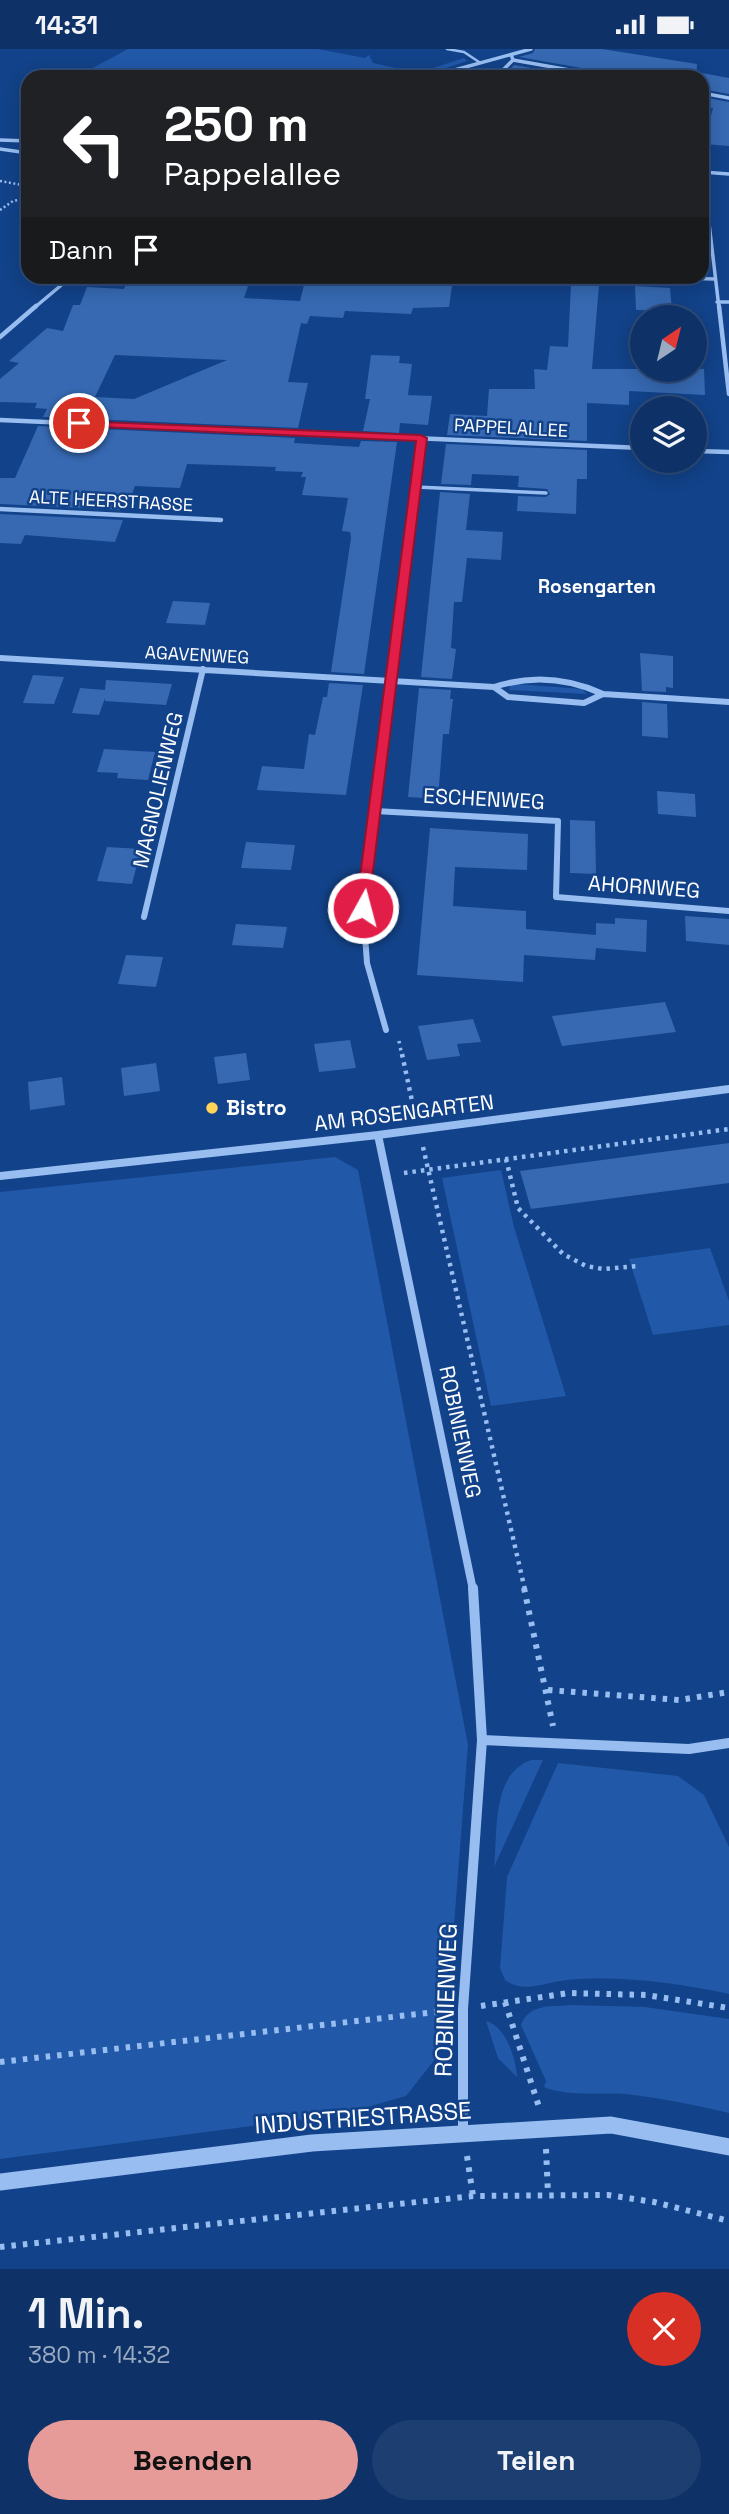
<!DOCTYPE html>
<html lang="de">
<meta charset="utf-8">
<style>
:root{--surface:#0e3267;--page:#1c3e70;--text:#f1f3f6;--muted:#9baac0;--line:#2e4d7b;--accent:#e69b98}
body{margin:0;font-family:"Space Grotesk",sans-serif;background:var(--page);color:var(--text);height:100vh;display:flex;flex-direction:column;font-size:26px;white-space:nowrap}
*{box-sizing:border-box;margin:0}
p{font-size:23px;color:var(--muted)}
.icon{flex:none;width:38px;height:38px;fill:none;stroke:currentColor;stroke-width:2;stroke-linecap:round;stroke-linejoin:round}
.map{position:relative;height:2220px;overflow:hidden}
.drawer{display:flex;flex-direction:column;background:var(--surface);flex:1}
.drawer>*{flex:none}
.guide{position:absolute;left:21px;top:21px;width:688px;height:214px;border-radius:21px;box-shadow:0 4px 18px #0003,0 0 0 2px var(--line);background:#202124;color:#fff;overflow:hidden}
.needle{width:46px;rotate:35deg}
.fabs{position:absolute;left:630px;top:256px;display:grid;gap:14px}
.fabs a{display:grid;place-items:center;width:77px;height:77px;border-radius:50%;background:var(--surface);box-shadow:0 4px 18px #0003,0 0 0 2px var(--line);font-size:35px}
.pin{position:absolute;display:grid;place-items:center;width:60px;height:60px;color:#fff;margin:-30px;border:4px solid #fff;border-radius:50%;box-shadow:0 2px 7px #0007}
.me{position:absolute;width:77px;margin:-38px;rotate:7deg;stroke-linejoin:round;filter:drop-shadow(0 0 5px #0008)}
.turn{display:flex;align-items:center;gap:24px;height:147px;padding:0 28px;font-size:32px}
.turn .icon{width:91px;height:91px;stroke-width:2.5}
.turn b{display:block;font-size:49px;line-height:60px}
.then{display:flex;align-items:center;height:66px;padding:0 28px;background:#0003;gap:14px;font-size:26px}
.round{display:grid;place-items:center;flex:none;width:74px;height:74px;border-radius:37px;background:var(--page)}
.summary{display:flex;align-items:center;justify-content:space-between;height:119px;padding:0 28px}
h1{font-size:42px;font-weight:700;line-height:52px}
.action{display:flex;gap:14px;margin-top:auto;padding:14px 28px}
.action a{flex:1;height:80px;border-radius:42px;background:var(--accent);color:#111;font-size:28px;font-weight:700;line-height:80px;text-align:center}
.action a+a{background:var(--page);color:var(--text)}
.status{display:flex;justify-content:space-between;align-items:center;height:49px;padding:0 35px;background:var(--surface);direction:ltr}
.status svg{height:19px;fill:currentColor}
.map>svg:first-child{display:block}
.green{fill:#2158a8}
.building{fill:#3669b2;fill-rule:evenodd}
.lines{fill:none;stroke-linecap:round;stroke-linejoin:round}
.path-far3{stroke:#98bdf0;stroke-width:2.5;stroke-dasharray:2 2.5;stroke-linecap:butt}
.path-far2{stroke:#98bdf0;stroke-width:3.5;stroke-dasharray:2.5 4.5;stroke-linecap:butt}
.path-far1{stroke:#98bdf0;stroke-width:4.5;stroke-dasharray:3.5 5;stroke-linecap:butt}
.path{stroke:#98bdf0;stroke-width:6;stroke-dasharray:4.5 7;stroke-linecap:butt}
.service-far1{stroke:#98bdf0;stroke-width:2.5}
.service{stroke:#98bdf0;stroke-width:3.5}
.minor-far4{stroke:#98bdf0;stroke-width:3.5}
.minor-far3{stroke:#98bdf0;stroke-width:4.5}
.minor-far2{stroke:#98bdf0;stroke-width:6}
.minor-far1{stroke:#98bdf0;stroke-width:8}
.minor{stroke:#98bdf0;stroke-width:10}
.tertiary{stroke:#98bdf0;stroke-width:17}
.route{fill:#e11d48;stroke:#92132f;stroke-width:2}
.poi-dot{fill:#ffd558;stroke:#124289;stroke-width:2.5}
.labels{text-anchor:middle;stroke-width:5;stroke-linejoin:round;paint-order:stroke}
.far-street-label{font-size:18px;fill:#fff;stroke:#124289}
.far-neighbourhood-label{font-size:19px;font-weight:bold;fill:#fff;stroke:#124289}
.street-label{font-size:21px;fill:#fff;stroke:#124289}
.poi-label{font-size:21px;font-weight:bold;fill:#fff;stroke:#124289;text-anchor:start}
.near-street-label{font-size:24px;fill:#fff;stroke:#124289}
</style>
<div class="status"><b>14:31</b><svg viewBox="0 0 49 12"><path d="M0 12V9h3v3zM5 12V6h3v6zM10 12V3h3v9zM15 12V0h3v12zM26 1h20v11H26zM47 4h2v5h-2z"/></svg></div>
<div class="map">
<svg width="729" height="2220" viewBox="0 0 729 2220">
<rect width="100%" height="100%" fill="#124289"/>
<path class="green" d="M128,0H318L365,9L369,6L373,14L418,24L464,9L467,12L419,28H149L114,21L91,28H76Z
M517,635L582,640L587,645L509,641L510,636Z
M335,1108L358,1121L468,1696L448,1954L436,2009L406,2047L343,2065L0,2110V1143Z
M501,1121L514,1178L566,1347L491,1357L442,1129Z
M710,1199L729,1252V1276L653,1286L629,1210Z
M531,1711H543L494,1818C498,1783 491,1725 531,1711Z
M558,1714L678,1727L704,1746L729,1798V1945C678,1934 620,1926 567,1931C546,1933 524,1945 505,1931L500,1919L507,1828Z
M572,1956L645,1958L729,1970V2064C695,2056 661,2049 626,2045C599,2043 567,2048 544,2038L546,2032L521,1976C529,1954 551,1958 572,1956Z
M486,1972C506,1977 516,2010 517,2028L498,2009Z"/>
<path class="building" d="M535,0H602L697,15L696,28H613L610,24L519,8L533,4Z
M514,16L584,28H502Z
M702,24L729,29V45L702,40Z
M702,48L729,53V97L704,95L713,59L702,57Z
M179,228H209L207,235L248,237L244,249L300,252L306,228L453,230L449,258L413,259L411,265L345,262L343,269L310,267L307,275L301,274L288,333L308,334L298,379L43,368L47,360L35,359L37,354L0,353V330L19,314L9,312L47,279L63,282L73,256H80L87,238L124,240L127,232L177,233ZM115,306L227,311L134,350L95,348Z
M571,235L599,236L592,320H704L705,346L629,342V356L587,354V392L447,386L450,365L487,367L489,340H535L534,320L547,321L550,297L568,298Z
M635,237L670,239L672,262L636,261Z
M371,306L400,307L399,314L412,315L408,346L432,347L428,376L400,374L399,384L363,382L370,350H365Z
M38,377L295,389L294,394L359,398L361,392L397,393L364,625L331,623L351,489L350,483L342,482L348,449L302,446L306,428H301L303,423L275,422L276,418L187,415L180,439L135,437L126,461L0,455V429H15Z
M446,395L587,401V430H577L576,465L517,462L518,447L546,448L550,445L547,440L518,438L519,427L472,425L471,436L441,435Z
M440,443L470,445L466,481L503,483L501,511L467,509L462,553H454L451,599L456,600L452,630L421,628Z
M0,465L123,471L115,493L25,486L21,495L0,494Z
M173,552L210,554L205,576L166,574Z
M640,604L673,607V639L666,638V643L642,642Z
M33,626L64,628L54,655L23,654Z
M106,631L172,635L166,656L105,652V649L99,666L72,664L80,639L105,641Z
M329,634L363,636L346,746L257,741L262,717L304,720L309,685L315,686L323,648H327Z
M419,639L451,641L450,650H453L449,685H443L438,750L408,748Z
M642,653L667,655L668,689L642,687Z
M104,700L155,703L148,731L117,729L118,724L97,723Z
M657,742L695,745L696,768L658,765Z
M570,771L595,772L596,825L570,824Z
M430,779L528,785L527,821L455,818L453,857L526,862V880L596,886V874L615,875V869L647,871L646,903L596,899L595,911L524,906L523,933L417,926Z
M246,793L295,796L291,821L241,819Z
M107,798L141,800L132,835L97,832Z
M685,867L729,870V896L686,892Z
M236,875L287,878L283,899L232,896Z
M126,906L163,908L156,938L118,935Z
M665,953L676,983L562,997L552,967Z
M473,970L481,993L457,995L460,1007L427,1011L418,977Z
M350,991L356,1019L319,1023L314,995Z
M246,1004L250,1031L218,1035L214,1008Z
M156,1014L160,1042L124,1047L121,1019Z
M62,1028L65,1056L30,1061L28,1033Z
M729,1094V1134L531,1160L520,1122Z"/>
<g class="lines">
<path class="path-far3" d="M0,132L28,137
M0,161L13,152L28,149"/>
<path class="path-far2" d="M399,992L402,1007"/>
<path class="path-far1" d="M402,1005L415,1066
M423,1098L525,1541
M506,1110L518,1159L563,1205L586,1217L603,1220L637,1217
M404,1124L729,1080"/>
<path class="path" d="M524,1539L553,1677
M548,1641L679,1651L729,1643
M505,1953L540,2061
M481,1957L569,1944L646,1946L729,1959
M0,2013L444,1962
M546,2100L548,2145
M467,2107L473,2147
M0,2198L473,2147L608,2146L654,2153L729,2172"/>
<path class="service-far1" d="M447,0L464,3L479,13"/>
<path class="service" d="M416,438L546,444"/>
<path class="minor-far4" d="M512,8L513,11L609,28
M429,28L531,0
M496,28L513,11
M702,44L729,49
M0,91L28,92
M0,100L28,104
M702,123L729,125
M703,123L719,259
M640,228L715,230
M717,253H729
M34,259L71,228"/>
<path class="minor-far3" d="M719,257L729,345
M0,288L36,257
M0,371L642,399
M695,402L729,403
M0,460L221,471
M396,588L421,389"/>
<path class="minor-far2" d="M0,609L494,638L508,648L584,654L603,645L729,653
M494,638C531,626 568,629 603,645
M375,762L558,772L556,848L729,862
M144,868L203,620
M386,981L367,914L363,859L397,586"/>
<path class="minor-far1" d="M378,1086L473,1541
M0,1127L378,1086L729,1040"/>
<path class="minor" d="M482,1691L689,1700L729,1694
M463,2085V1960L482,1691L473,1539"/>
<path class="tertiary" d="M0,2133L312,2094L611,2076L729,2098"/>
</g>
<path class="route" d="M75,372L421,386L427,389L368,862L363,864L356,859L416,392L79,377L74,374Z"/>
<circle class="poi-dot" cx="212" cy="1059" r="7"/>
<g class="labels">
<g class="far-street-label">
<text transform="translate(511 379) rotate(3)" y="6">PAPPELALLEE</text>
<text transform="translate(111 452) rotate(3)" y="6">ALTE HEERSTRASSE</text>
<text transform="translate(197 606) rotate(3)" y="6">AGAVENWEG</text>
</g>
<g class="far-neighbourhood-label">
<text x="597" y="544">Rosengarten</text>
</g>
<g class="street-label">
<text transform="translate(158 741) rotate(-77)" y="7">MAGNOLIENWEG</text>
<text transform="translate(484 750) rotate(3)" y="7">ESCHENWEG</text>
<text transform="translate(644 838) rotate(4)" y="7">AHORNWEG</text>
<text transform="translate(404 1064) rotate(-7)" y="7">AM ROSENGARTEN</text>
<text transform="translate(460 1383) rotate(78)" y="7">ROBINIENWEG</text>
</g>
<g class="poi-label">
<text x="226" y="1066">Bistro</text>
</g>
<g class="near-street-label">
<text transform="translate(446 1951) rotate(-88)" y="8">ROBINIENWEG</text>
<text transform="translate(363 2069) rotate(-4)" y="8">INDUSTRIESTRASSE</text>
</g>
</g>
</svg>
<div class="fabs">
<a><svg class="needle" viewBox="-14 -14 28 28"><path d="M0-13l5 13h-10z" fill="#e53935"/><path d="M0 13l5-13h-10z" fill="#9baac0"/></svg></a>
<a><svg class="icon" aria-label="layers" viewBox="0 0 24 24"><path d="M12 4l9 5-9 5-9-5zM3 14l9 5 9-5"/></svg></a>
</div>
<div class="pin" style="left:79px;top:374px;background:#d93025"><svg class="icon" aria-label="arrive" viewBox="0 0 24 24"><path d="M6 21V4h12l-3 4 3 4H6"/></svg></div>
<svg class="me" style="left:363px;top:859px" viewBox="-20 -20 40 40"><circle r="17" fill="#e11d48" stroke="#fff" stroke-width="3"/><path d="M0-11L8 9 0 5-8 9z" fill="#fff"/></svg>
<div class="guide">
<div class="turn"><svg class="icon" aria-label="left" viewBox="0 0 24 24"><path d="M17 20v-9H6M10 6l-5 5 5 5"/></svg><div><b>250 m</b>Pappelallee</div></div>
<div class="then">Dann<svg class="icon" aria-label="arrive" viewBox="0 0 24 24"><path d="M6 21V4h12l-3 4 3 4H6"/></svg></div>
</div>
</div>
<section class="drawer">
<div class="summary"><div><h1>1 Min.</h1><p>380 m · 14:32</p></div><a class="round" style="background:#d93025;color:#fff"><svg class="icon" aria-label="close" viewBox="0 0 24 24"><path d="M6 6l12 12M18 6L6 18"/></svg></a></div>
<div class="action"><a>Beenden</a><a>Teilen</a></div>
</section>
